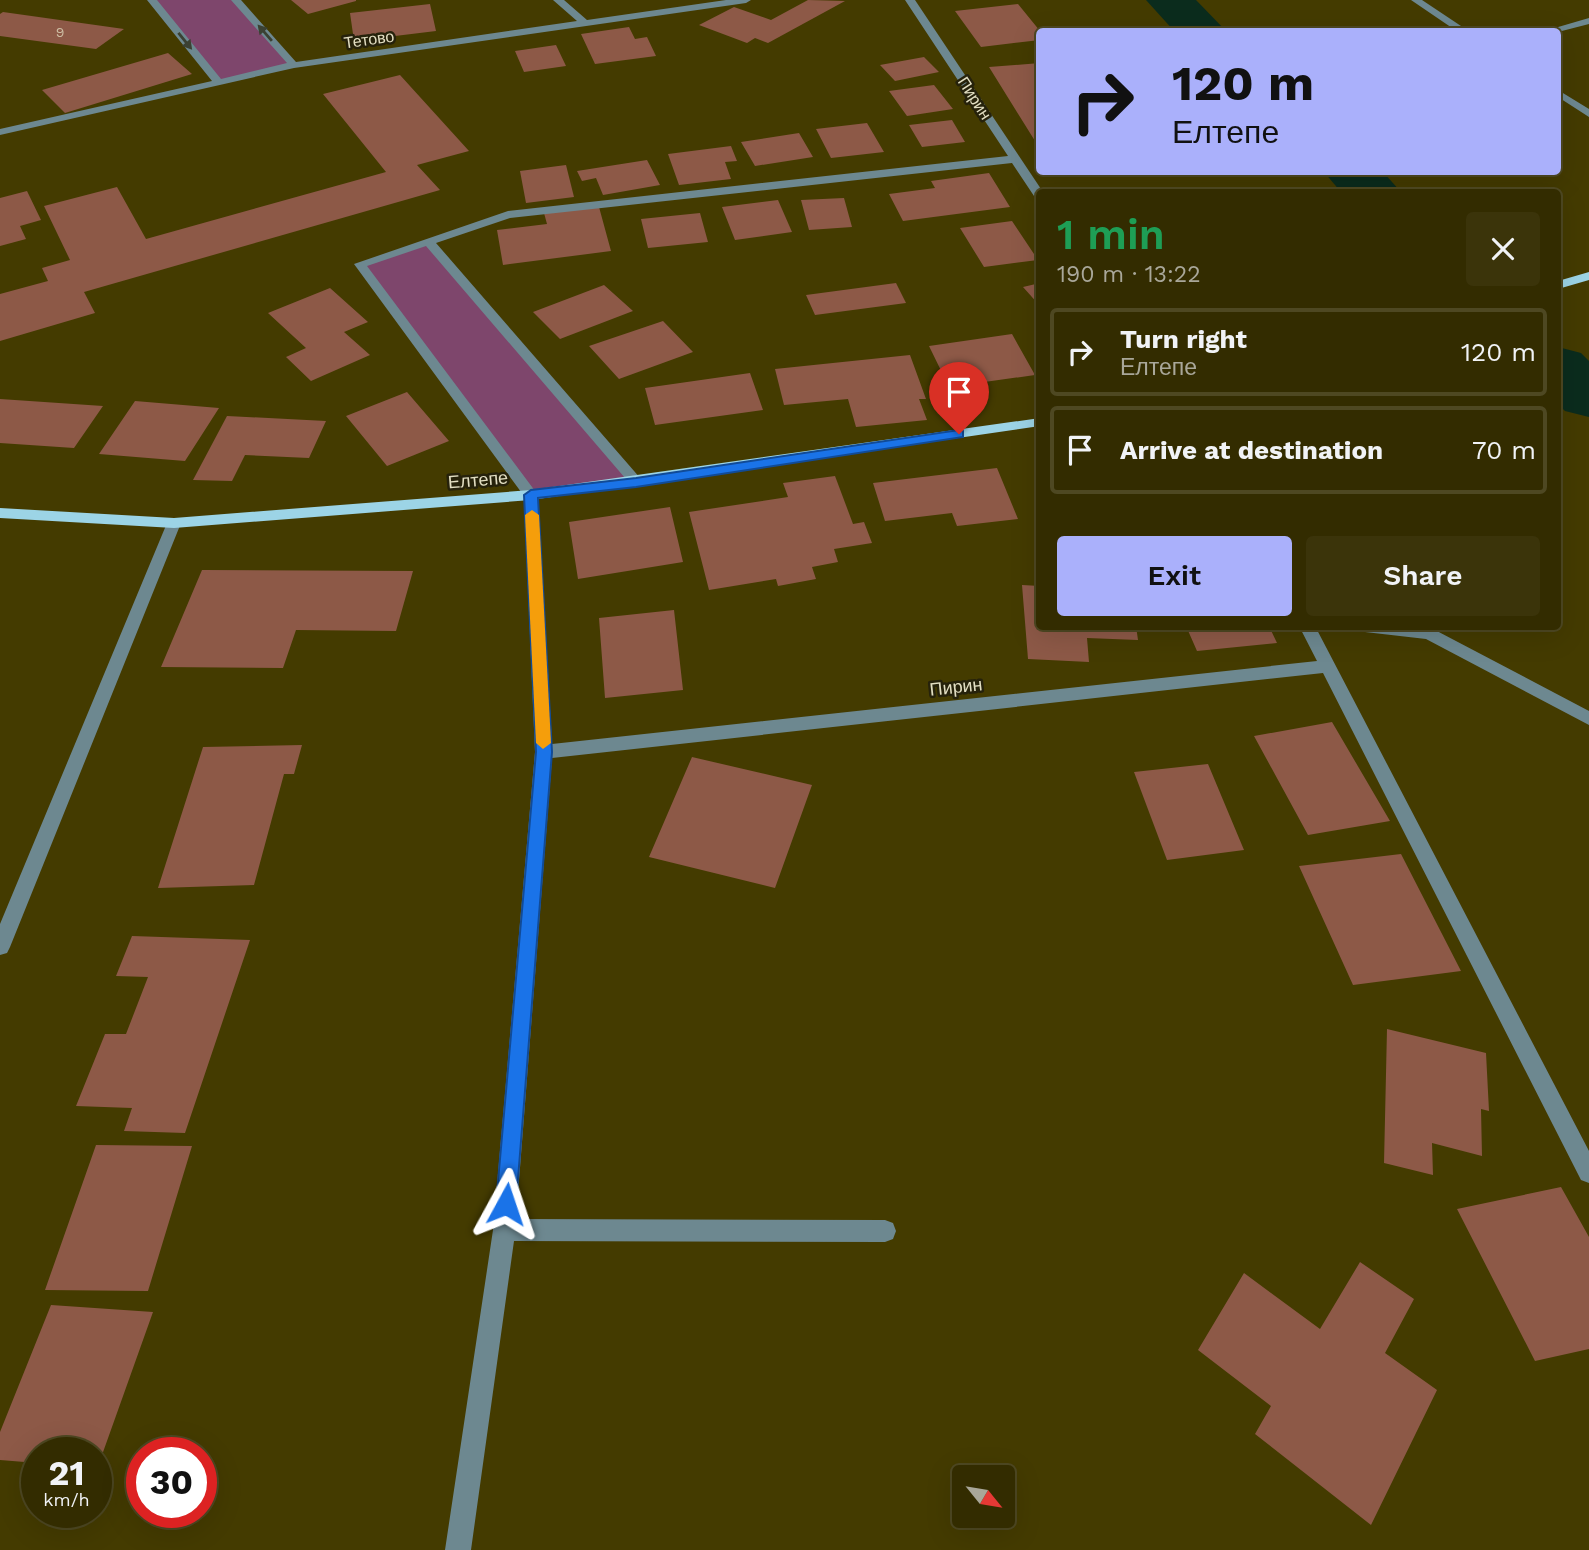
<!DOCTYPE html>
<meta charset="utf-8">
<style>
:root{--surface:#332c00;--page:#3b340a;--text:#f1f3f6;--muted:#a9a799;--line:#4e4822;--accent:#aab0fb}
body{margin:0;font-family:"Work Sans",sans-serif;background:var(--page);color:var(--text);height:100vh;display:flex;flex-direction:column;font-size:26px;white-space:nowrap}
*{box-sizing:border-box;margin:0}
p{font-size:23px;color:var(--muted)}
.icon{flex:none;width:38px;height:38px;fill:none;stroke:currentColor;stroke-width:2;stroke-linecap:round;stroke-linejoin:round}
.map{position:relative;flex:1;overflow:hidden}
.details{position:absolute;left:1036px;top:189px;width:525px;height:441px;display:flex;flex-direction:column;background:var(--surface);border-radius:7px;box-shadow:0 7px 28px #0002,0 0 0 2px var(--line)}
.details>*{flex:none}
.hud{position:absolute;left:1036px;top:28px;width:525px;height:147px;border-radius:7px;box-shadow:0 7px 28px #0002,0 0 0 2px var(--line);background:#aab0fb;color:#111;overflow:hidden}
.needle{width:46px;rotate:120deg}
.buttons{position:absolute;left:952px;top:1465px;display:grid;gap:14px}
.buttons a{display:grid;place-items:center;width:63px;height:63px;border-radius:7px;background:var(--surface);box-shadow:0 7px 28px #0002,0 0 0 2px var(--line);font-size:35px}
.speed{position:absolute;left:21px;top:1437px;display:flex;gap:14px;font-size:35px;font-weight:700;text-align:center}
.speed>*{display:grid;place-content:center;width:91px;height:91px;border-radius:50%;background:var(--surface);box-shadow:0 7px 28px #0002,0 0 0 2px var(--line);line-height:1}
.speed small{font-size:18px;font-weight:400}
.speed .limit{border:10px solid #d22;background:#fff;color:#111}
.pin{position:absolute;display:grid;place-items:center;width:60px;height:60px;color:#fff;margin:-72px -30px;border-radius:50% 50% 50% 0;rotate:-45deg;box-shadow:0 0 7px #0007}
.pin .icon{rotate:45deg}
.me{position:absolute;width:77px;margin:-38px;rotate:5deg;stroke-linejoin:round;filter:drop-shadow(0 0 5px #0008)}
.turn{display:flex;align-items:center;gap:24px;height:147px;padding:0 21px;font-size:32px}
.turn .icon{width:91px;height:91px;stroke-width:2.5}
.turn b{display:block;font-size:49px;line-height:60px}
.round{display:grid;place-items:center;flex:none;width:74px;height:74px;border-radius:7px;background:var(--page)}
.headline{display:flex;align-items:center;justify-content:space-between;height:119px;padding:0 21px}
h1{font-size:42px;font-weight:600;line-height:52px;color:#1e9e55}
.cta{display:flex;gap:14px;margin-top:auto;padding:14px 21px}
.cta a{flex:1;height:80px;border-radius:7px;background:var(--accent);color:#111;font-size:28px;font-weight:600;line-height:80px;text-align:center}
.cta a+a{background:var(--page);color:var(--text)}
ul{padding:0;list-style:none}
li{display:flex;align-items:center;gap:21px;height:88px;margin:0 14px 10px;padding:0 7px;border:4px solid var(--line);border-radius:7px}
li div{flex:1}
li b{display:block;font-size:26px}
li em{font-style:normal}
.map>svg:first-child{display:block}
.green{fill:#7e466c}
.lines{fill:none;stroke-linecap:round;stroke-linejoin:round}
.river{fill:#0b2c1d;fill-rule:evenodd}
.building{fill:#8d5947}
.minor{fill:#6d8890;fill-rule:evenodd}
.major{fill:#9cd4e6;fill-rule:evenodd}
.oneway{fill:#3b4133}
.route{fill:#1a73e8;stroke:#114b97;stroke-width:2}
.slow{fill:#f59e0b}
.labels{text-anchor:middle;stroke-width:5;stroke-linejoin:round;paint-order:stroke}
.number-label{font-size:14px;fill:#cdbda3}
.far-street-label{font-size:16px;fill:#e2dec2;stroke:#26220b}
.street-label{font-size:18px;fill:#e2dec2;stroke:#26220b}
</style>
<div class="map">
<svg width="1589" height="1550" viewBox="0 0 1589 1550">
<rect width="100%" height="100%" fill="#443b00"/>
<path class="green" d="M152,0H236L294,65L218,82Z
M428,241L636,482L531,495L360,264Z"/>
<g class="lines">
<path class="river" d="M1146,0H1196L1227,32H1175Z
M1324,172H1383L1401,192H1341Z
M1558,347L1581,353L1589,361V417L1565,411L1558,404Z"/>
</g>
<path class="building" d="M291,0H356V1L308,14Z
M808,0L845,1L768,43L755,38L747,43L699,25L734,7L771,20Z
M430,4L436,31L354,41L350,13Z
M1018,4L1040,31V40L981,47L955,11Z
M3,12L124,29L96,49L0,36V14Z
M629,27L635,39L647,37L656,56L595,64L581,34Z
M556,45L566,66L524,72L515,51Z
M168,53L192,74L65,113L42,90Z
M924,57L939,72L895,81L880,65Z
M1040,63V149L989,67Z
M400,75L469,151L417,165L440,190L84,292L95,313L0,341V294L48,281L42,268L70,260L44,206L117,187L146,239L386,172L323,94Z
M934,85L953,109L907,116L889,91Z
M952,120L965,142L922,147L909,125Z
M867,123L884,152L831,158L816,129Z
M799,133L813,157L755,166L741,142Z
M731,146L737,161L725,162L731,179L679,185L668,154Z
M647,160L660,185L603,195L596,178L582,181L577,171Z
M566,165L574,197L526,203L520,171Z
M989,173L1010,207L903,221L889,194L935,188L931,181Z
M27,191L41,220L20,226L26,239L0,246V198Z
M844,198L852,227L809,230L801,200Z
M778,200L792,232L735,240L722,207Z
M599,207L611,251L503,265L497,230L547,224L544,213Z
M700,213L708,242L648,248L641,219Z
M1012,221L1038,260L984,267L960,228Z
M896,283L906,303L815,315L806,295Z
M1040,283V306L1023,287Z
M604,285L633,311L560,339L533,312Z
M330,288L368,322L344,332L370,355L311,381L286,357L306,348L268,313Z
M663,321L693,352L619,379L589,346Z
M1012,334L1035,375L949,387L929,346Z
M910,355L926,399H919L927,420L856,427L848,399L784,405L775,369Z
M750,373L763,410L655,425L645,388Z
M407,392L449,441L387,466L346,416Z
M0,399L103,406L74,448L0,443Z
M135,401L219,408L185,461L99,454Z
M227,416L326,421L309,458L245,455L232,481L193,480Z
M997,468L1018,519L957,526L952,513L885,521L873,483Z
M835,476L853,524L864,522L872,543L834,549L838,562L812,567L816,579L778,586L776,579L709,590L689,512L788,497L783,483Z
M670,507L683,562L578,579L569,522Z
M202,570L413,571L396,631L296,630L283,668L161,667Z
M1022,585L1040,586V626H1136L1138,640L1087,638L1089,662L1028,659Z
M674,610L683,690L605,698L599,618Z
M1186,626H1269L1277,643L1197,651Z
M1332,722L1390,821L1308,835L1254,736Z
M302,745L294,774H284L254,885L158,888L203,747Z
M692,757L812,785L775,888L649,857Z
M1208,764L1244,850L1167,860L1134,772Z
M1401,854L1461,971L1353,985L1299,866Z
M132,936L250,940L185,1133L124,1131L132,1108L76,1106L105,1034H126L148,977L116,976Z
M1387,1029L1486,1053L1489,1111L1481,1109L1482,1156L1432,1143L1433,1175L1384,1163Z
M96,1145L192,1146L148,1291L45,1290Z
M1561,1187L1589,1237V1349L1535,1361L1457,1209Z
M1360,1262L1414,1299L1385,1353L1437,1390L1371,1525L1255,1434L1271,1406L1198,1350L1244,1273L1320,1329Z
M51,1305L153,1312L97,1469L96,1452H37V1463L0,1460V1432Z"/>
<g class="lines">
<path class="minor" d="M147,0H157L221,79L287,63L231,0H241L296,62L577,21L553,0H564L587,20L726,0H751L746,3L294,68L0,135V129L212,81Z
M905,0H915L1043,192H1040V200L1036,199L1012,163L510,218L436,243L641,479L643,482L641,485H631L426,246L367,266L538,495L552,744L1317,661L1299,626H1315L1589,1151V1183L1581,1180L1323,673L552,758L516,1219L885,1220L893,1223L896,1231L893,1239L885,1242L514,1241L471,1550H445L493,1230L535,752L524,496L354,264L508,211L1008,156Z
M1411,0H1422L1470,32H1458Z
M1589,18V24L1558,32H1541Z
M1558,90L1589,109V117L1558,97Z
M174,518L181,523L10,947L7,953L0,955V924L167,523Z
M1357,626H1415L1435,630L1589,711V725L1426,639L1365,632Z"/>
<path class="major" d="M1589,272V280L1558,289V281Z
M1040,418V426L531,500L174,528L0,518V508L174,518L531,490Z"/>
</g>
<defs><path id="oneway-solid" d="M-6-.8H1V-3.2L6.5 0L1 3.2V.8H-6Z" transform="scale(1.75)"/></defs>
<g class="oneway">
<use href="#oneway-solid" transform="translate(265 33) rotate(-131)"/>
<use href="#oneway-solid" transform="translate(185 41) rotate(51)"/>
</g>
<path class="route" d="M959,430L963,431V437L636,487L538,498L552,752L516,1204L513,1211L506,1214L499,1211L496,1204L536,752L524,495L531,490L636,478Z"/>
<path class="slow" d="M532,510L539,515L551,743L543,749L536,743L525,515Z"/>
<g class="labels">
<g class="number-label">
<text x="60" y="37">9</text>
</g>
<g class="far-street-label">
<text transform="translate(369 39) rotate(-8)" y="6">Тетово</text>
<text transform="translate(975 98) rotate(57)" y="6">Пирин</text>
</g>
<g class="street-label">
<text transform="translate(478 480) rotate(-5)" y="6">Елтепе</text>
<text transform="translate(956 687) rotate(-6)" y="6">Пирин</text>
</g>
</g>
</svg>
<div class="buttons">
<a><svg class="needle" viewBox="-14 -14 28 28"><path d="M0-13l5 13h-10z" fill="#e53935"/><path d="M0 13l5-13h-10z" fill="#a9a799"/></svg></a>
</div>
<div class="speed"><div>21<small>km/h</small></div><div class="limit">30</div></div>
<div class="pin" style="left:959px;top:434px;background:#d93025"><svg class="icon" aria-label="arrive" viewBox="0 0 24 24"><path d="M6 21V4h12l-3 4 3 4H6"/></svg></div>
<svg class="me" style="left:506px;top:1204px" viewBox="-20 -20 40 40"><path d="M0-17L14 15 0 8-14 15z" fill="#1a73e8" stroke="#fff" stroke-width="4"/></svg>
<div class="hud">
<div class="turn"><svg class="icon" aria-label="right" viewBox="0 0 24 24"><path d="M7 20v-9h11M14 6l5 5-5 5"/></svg><div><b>120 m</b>Елтепе</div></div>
</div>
<section class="details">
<div class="headline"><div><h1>1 min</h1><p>190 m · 13:22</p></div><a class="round"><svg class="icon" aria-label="close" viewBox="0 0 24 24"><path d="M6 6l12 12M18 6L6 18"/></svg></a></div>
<ul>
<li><svg class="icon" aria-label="right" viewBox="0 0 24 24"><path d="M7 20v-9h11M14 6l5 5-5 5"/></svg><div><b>Turn right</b><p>Елтепе</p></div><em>120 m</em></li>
<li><svg class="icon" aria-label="arrive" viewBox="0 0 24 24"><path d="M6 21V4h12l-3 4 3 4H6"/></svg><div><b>Arrive at destination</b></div><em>70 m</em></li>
</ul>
<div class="cta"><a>Exit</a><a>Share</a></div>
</section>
</div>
